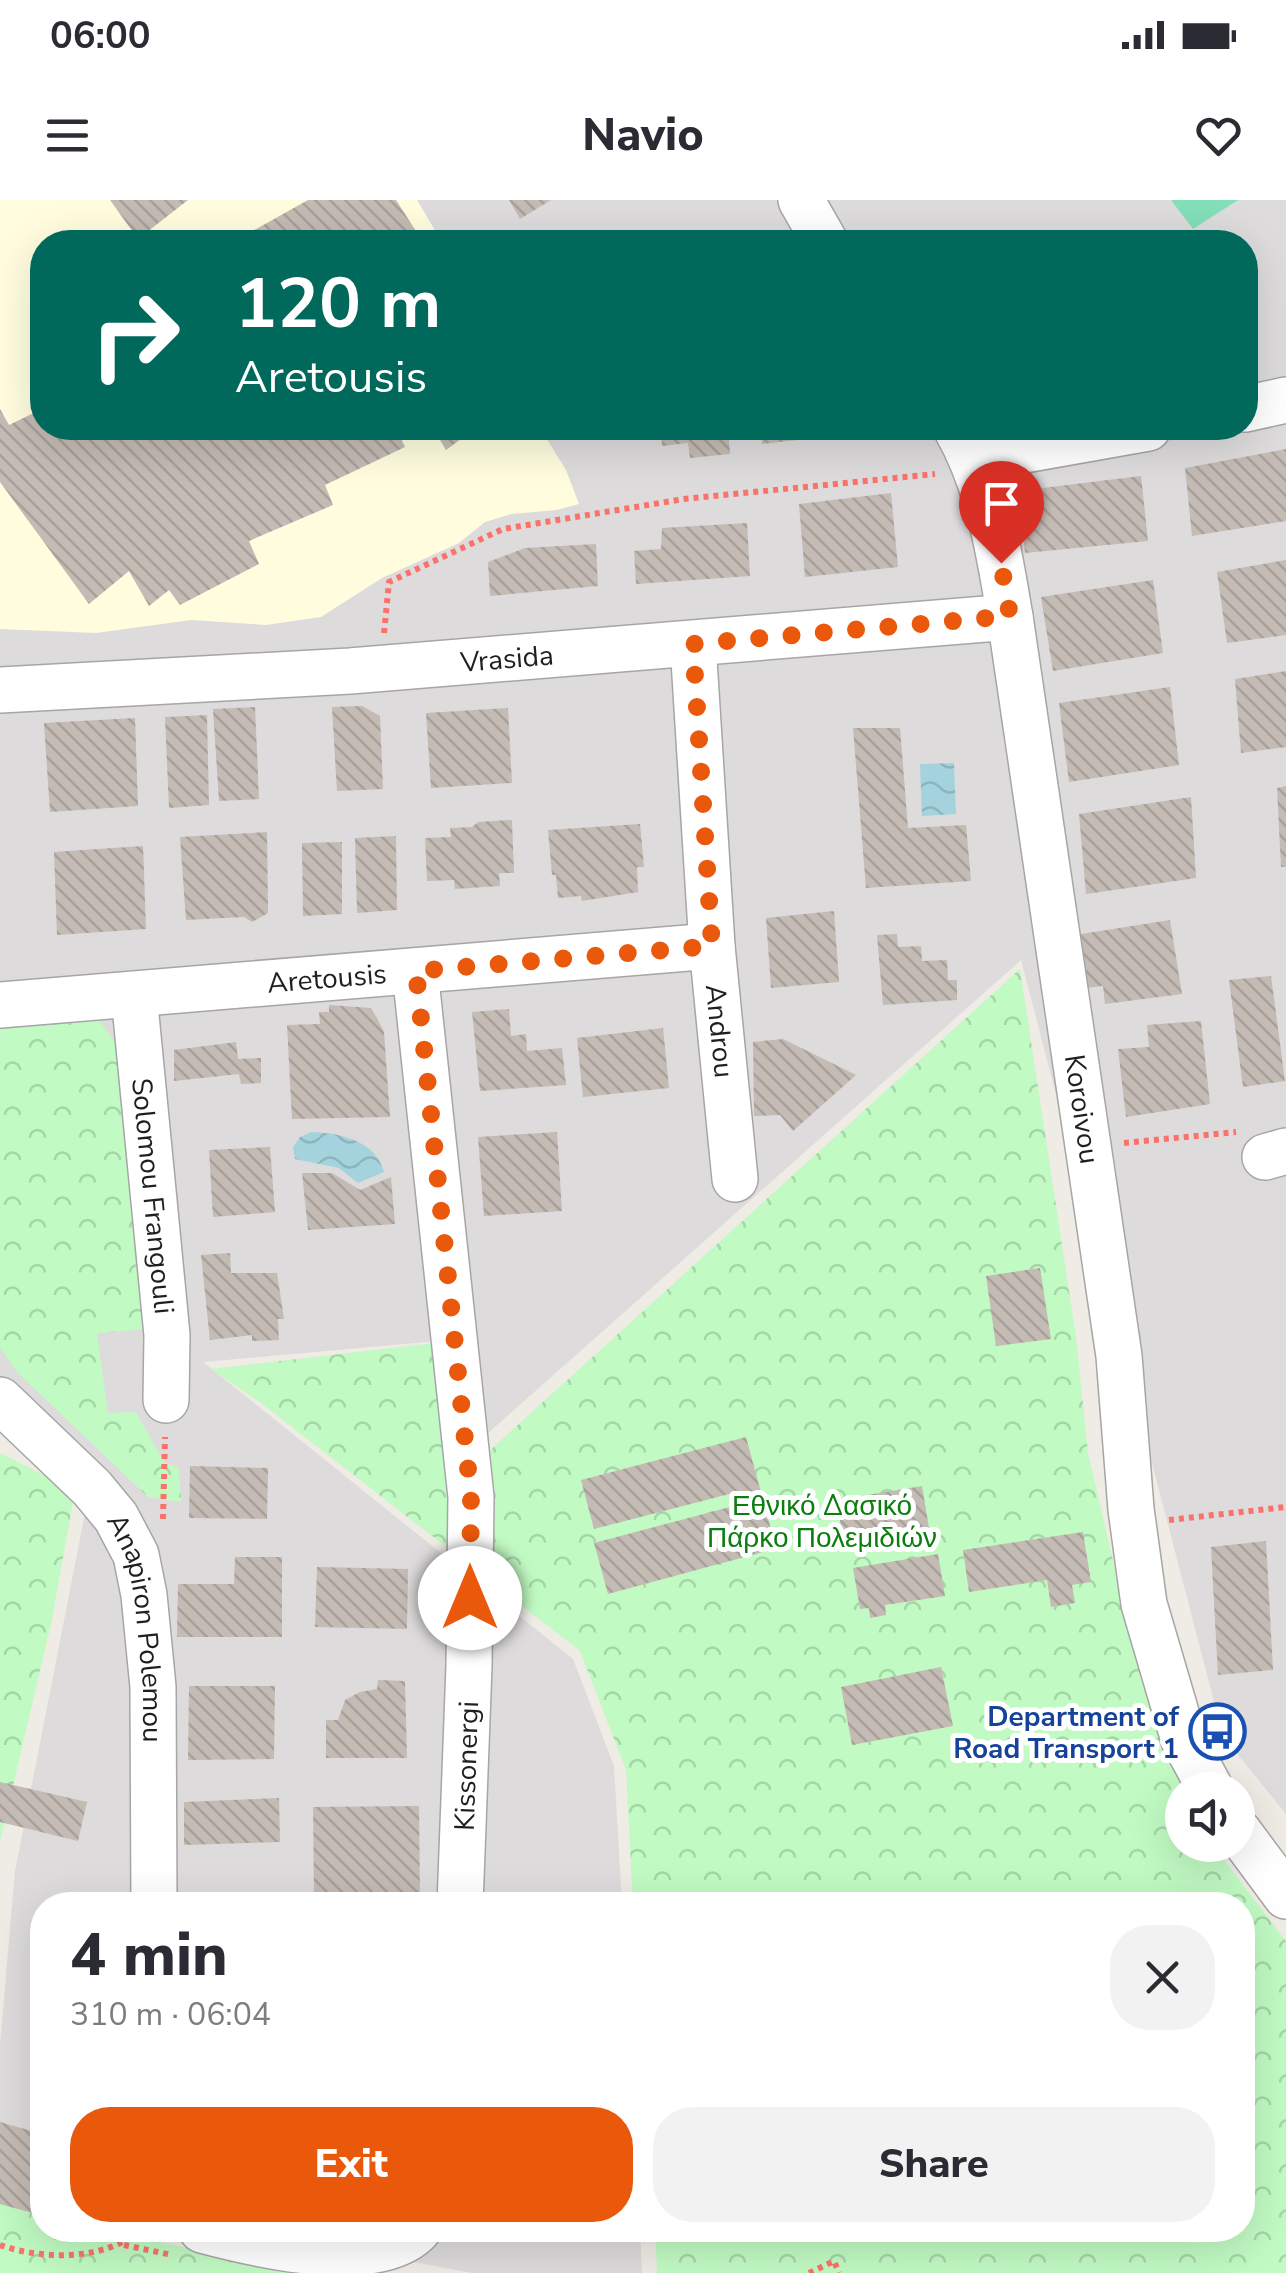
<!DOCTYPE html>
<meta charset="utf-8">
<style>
:root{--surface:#fff;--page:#f2f2f3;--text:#2b2b33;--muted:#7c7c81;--accent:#ea580c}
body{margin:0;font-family:"Nunito Sans",sans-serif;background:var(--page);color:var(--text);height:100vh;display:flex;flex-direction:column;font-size:38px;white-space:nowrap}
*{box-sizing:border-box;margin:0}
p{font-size:32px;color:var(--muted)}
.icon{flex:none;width:55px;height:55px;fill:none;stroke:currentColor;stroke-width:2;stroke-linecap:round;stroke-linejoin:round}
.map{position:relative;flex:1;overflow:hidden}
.details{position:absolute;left:30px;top:1692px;width:1225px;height:350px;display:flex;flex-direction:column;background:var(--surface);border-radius:40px;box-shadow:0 10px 40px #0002}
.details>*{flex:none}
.hud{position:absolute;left:30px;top:30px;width:1228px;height:210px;border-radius:40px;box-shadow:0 10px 40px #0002;background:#00695c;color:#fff;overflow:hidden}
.tools{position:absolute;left:1165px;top:1572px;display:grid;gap:20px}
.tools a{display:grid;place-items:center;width:90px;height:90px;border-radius:50%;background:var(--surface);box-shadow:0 10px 40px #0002;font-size:50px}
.pin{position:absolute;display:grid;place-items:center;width:85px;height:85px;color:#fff;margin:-102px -42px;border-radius:50% 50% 50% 0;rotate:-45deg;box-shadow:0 0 10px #0007}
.pin .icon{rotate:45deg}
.me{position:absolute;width:110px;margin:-55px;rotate:0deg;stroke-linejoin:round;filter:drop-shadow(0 0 8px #0008)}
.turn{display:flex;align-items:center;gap:35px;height:210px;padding:0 40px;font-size:45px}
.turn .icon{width:130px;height:130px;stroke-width:2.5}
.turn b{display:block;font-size:70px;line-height:85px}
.round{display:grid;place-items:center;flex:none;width:105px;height:105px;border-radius:40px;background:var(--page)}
.head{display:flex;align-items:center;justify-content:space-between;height:170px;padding:0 40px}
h1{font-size:60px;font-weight:800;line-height:75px}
.cta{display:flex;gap:20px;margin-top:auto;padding:20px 40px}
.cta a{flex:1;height:115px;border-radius:40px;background:var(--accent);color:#fff;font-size:40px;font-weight:800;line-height:115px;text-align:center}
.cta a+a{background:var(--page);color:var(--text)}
.status{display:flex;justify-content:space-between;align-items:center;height:70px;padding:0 50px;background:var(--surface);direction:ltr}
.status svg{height:28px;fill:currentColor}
header{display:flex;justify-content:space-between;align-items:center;height:130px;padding:0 40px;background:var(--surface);font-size:45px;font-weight:800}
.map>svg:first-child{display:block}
.residential{fill:#dddbdc;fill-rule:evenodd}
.education{fill:#fffdde}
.park{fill:url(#park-crowns)}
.pitch{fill:#82dfb7}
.water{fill:url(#water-waves)}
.building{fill:url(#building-back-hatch)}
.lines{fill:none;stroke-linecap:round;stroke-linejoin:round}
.minor-casing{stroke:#a6a6a6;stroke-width:48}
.path{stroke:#fa736b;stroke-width:6;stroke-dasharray:5 5;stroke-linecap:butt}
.minor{stroke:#fff;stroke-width:45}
.route{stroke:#ea580c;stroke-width:18;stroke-dasharray:0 32.4}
.labels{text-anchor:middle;stroke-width:10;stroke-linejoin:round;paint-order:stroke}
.street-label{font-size:28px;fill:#1f1f1f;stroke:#fff}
.park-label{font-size:28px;fill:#0b7e0f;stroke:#fff}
.transit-label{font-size:28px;font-weight:bold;fill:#164399;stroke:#fff;text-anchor:end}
</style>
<div class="status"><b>06:00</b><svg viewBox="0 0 49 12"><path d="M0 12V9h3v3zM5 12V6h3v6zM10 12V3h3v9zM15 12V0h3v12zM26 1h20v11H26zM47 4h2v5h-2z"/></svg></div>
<header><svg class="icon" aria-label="menu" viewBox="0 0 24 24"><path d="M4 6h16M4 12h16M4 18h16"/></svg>Navio<svg class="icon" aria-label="heart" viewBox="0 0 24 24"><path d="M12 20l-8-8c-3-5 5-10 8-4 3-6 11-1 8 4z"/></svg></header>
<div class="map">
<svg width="1286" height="2073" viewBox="0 0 1286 2073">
<defs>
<pattern id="park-crowns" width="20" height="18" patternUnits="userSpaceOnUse" patternTransform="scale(2.5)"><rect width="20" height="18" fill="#c1fac3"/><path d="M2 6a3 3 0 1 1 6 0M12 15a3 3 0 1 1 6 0" fill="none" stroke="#a5d6a7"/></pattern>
<pattern id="water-waves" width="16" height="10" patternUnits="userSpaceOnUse" patternTransform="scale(2.5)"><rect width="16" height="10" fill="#a5d3dd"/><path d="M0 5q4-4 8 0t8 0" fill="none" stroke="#8eb5bd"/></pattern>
<pattern id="building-back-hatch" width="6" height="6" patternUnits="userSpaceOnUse" patternTransform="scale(2.5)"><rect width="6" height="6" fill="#c4bbb4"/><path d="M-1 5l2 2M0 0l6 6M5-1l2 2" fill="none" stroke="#a8a09a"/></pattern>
</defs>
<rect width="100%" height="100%" fill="#efebe5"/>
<path class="residential" d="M0,0H1286V1614L1223,1536L1021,760L487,1234L471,1138L203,1162L573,1459L614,1566L622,1705H42V1992L0,1984V1846L15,1671L95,1262L0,1226ZM42,42H1245V228H42Z
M245,2030H640L642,2073H472Z"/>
<path class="education" d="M0,0H417L442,42H42V228H540L566,270L579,304L556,310L512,314L485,322L459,343L382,378L321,417L266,425L191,420L96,433L0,429Z"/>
<path class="park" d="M1020,769L1076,1137L1088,1253L1115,1369L1169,1557L1185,1590L1182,1645H1212L1286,1741V2073H657L655,2030H1242V1705H633L626,1570L580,1451L261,1203L211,1169L451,1141L466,1272Z
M97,818L120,849L148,1129L97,1133L108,1213L136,1212L164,1262L179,1269L181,1302L148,1297L17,1172L0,1148V821Z
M0,1253L75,1291L51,1424L0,1641Z
M0,1999L42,2011V2030H105L299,2073H0Z"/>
<path class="pitch" d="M1171,0H1238L1193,29Z"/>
<path class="water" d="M954,563L956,614L922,616L920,564Z
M311,932C341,933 376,941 384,972L358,983L339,968L295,959L293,947L300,937Z"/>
<path class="building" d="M110,0H188L138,39Z
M308,0H396L423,42H233Z
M509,0H551L520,19Z
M0,209L9,225L42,209V228H396L405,247L325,285L333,305L249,341L259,364L180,405L169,390L149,406L129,371L89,404L0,282Z
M433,228H476L446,250Z
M661,228H728L730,254L690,258L688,243L662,246Z
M760,228H830L831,236L762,244Z
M1286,249V321L1192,336L1185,268Z
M1141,276L1148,341L1025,353L1018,291Z
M891,293L898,367L805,377L799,304Z
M747,323L750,376L636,384L634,351L661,349L662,328Z
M596,344L598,386L490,396L488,362L525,348Z
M1286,360V435L1227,443L1217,372Z
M1153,380L1163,453L1053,471L1041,397Z
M1286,471V547L1241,553L1235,479Z
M1170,487L1179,565L1069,582L1059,503Z
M362,506L380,516L383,589L337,591L332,507Z
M255,507L259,599L219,601L213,509Z
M508,508L512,583L431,588L426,513Z
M207,515L209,605L169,608L165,517Z
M135,518L138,606L50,612L44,523Z
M853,528H900L908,628L966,625L971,681L866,688Z
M1286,586V667H1281L1277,588Z
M1191,597L1196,678L1086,694L1079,614Z
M512,620L514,673H499L500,686L455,689L454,680L427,681L425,638L451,637L450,628L472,627L478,622Z
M640,624L644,667H637L638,692L582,701L581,696L558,698L556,675H552L548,630Z
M267,632L268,713L252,722L244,717L186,720L180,637Z
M396,636L397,710L357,713L355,638Z
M342,642V714L303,716L302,643Z
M143,646L146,729L57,735L54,652Z
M834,711L839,782L771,788L766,718Z
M1170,720L1182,794L1105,804L1103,786L1085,788L1075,735Z
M897,734L898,747L921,746L922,761L947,760L948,780H957V800L883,805L877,735Z
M1271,776L1285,881L1243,887L1229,780Z
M329,805L371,808L377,818L384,832L390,917L292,919L287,825L320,824L319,812H329Z
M509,809L511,836L526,834L527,851L562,848L566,885L480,891L472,812Z
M1201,821L1210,904L1126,917L1118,849L1149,847L1147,825Z
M663,828L669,888L583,897L577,838Z
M783,839L856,875L793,931L780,915L754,916L753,842Z
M236,842L238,859L261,858V883L241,884L239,874L174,881V850Z
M557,932L562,1011L484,1016L478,937Z
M270,947L275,1012L213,1017L209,950Z
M302,973H332L360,990L391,977L395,1024L308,1030Z
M230,1053L231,1073H277L284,1119H278L279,1140L252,1141V1135L210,1140L201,1055Z
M1040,1068L1051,1139L996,1146L986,1076Z
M746,1237L775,1344L762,1348L763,1352L608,1394L594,1343L745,1303L741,1291L594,1329L581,1280Z
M190,1266L268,1268L267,1319L189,1318Z
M922,1286L929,1328L869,1337L870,1347L854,1350L853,1340L843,1341L837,1300Z
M1083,1332L1091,1382L1072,1385L1075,1403L1051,1407L1047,1380L969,1392L963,1350Z
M1266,1341L1273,1470L1218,1475L1211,1347Z
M938,1354L945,1396L885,1405L886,1415L870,1418L869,1408L860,1409L853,1368Z
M235,1357H282V1437H177L178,1384H234Z
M317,1367L408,1369L407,1429L315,1427Z
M941,1467L953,1526L852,1545L841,1487Z
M378,1480L405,1481L407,1558H326V1520H338L345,1500L360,1492L377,1489Z
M189,1486H275L274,1559L188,1560Z
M0,1582L87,1602L78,1641L0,1622Z
M279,1598L280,1642L184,1645V1602Z
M419,1606L420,1697H314L313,1607Z
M0,1922L42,1934V1993L36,2014L0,2004Z"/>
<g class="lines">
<defs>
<g id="minor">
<path d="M801,0L825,42"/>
<path d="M1245,209L1286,200"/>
<path id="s1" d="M956,228C989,286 999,351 1010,417L1119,1156L1131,1309L1144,1404L1184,1540L1211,1590"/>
<path d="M974,259L1148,228"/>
<path id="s2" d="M693,444L712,746L735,979"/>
<path id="s3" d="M0,490L350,471L1010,417"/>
<path d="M415,771L471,1297L469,1466L460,1705"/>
<path id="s4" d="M134,795L167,1135L166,1200"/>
<path id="s5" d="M0,805L712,746"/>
<path d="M1265,957L1286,951"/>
<path id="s6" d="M0,1200L92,1288L116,1317L136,1355L144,1395L153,1487L154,1705"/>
<path d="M1238,1631L1286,1696"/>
<path d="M202,2030C258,2045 375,2073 418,2030"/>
</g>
</defs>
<use href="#minor" class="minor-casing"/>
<path class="path" d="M384,433L389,382L503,329L684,299L935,274
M1124,943L1236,932
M163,1319L165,1237
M1169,1320L1286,1307
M0,2045C43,2060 105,2061 140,2030
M124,2045L172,2055
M809,2073L834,2061L839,2073"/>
<use href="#minor" class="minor"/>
</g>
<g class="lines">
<path class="route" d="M470,1398L471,1297L416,771L712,746L693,444L1010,416L1001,363"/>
</g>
<defs>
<symbol id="bus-ring" viewBox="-11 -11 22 22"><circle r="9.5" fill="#fff" stroke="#1a4fb4" stroke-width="1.5"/><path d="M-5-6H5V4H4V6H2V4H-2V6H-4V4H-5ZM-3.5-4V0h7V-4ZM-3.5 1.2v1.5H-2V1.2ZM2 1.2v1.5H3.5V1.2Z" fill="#1a4fb4"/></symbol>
</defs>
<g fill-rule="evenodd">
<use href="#bus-ring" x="1186" y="1500" width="63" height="63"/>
</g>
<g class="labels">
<g class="street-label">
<text dy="10" stroke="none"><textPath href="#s3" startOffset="508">Vrasida</textPath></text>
<text dy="10" stroke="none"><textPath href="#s5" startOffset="328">Aretousis</textPath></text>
<text dy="10" stroke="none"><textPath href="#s2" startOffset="388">Androu</textPath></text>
<text dy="10" stroke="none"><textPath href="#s1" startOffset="695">Koroivou</textPath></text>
<text dy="10" stroke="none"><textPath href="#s4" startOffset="202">Solomou Frangouli</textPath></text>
<text dy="10" stroke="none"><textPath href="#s6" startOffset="280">Anapiron Polemou</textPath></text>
<text transform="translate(466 1566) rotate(-88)" y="10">Kissonergi</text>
</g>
<g class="park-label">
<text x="822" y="1315">Εθνικό Δασικό<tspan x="822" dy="32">Πάρκο Πολεμιδιών</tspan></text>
</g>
<g class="transit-label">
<text x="1179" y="1526">Department of<tspan x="1179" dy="32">Road Transport 1</tspan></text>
</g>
</g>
</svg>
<div class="tools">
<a><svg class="icon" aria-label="sound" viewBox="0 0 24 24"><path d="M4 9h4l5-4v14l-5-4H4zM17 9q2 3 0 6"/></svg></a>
</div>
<div class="pin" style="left:1001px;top:363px;background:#d93025"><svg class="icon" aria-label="arrive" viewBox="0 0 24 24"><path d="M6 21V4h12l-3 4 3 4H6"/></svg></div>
<svg class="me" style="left:470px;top:1398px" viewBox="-20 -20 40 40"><circle r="19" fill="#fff"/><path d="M0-13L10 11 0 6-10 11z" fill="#ea580c"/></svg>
<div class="hud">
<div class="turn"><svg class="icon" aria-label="right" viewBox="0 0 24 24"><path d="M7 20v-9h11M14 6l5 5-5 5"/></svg><div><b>120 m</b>Aretousis</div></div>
</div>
<section class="details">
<div class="head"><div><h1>4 min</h1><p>310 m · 06:04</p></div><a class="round"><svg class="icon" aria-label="close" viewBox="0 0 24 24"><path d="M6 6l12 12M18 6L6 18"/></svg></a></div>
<div class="cta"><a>Exit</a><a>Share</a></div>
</section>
</div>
